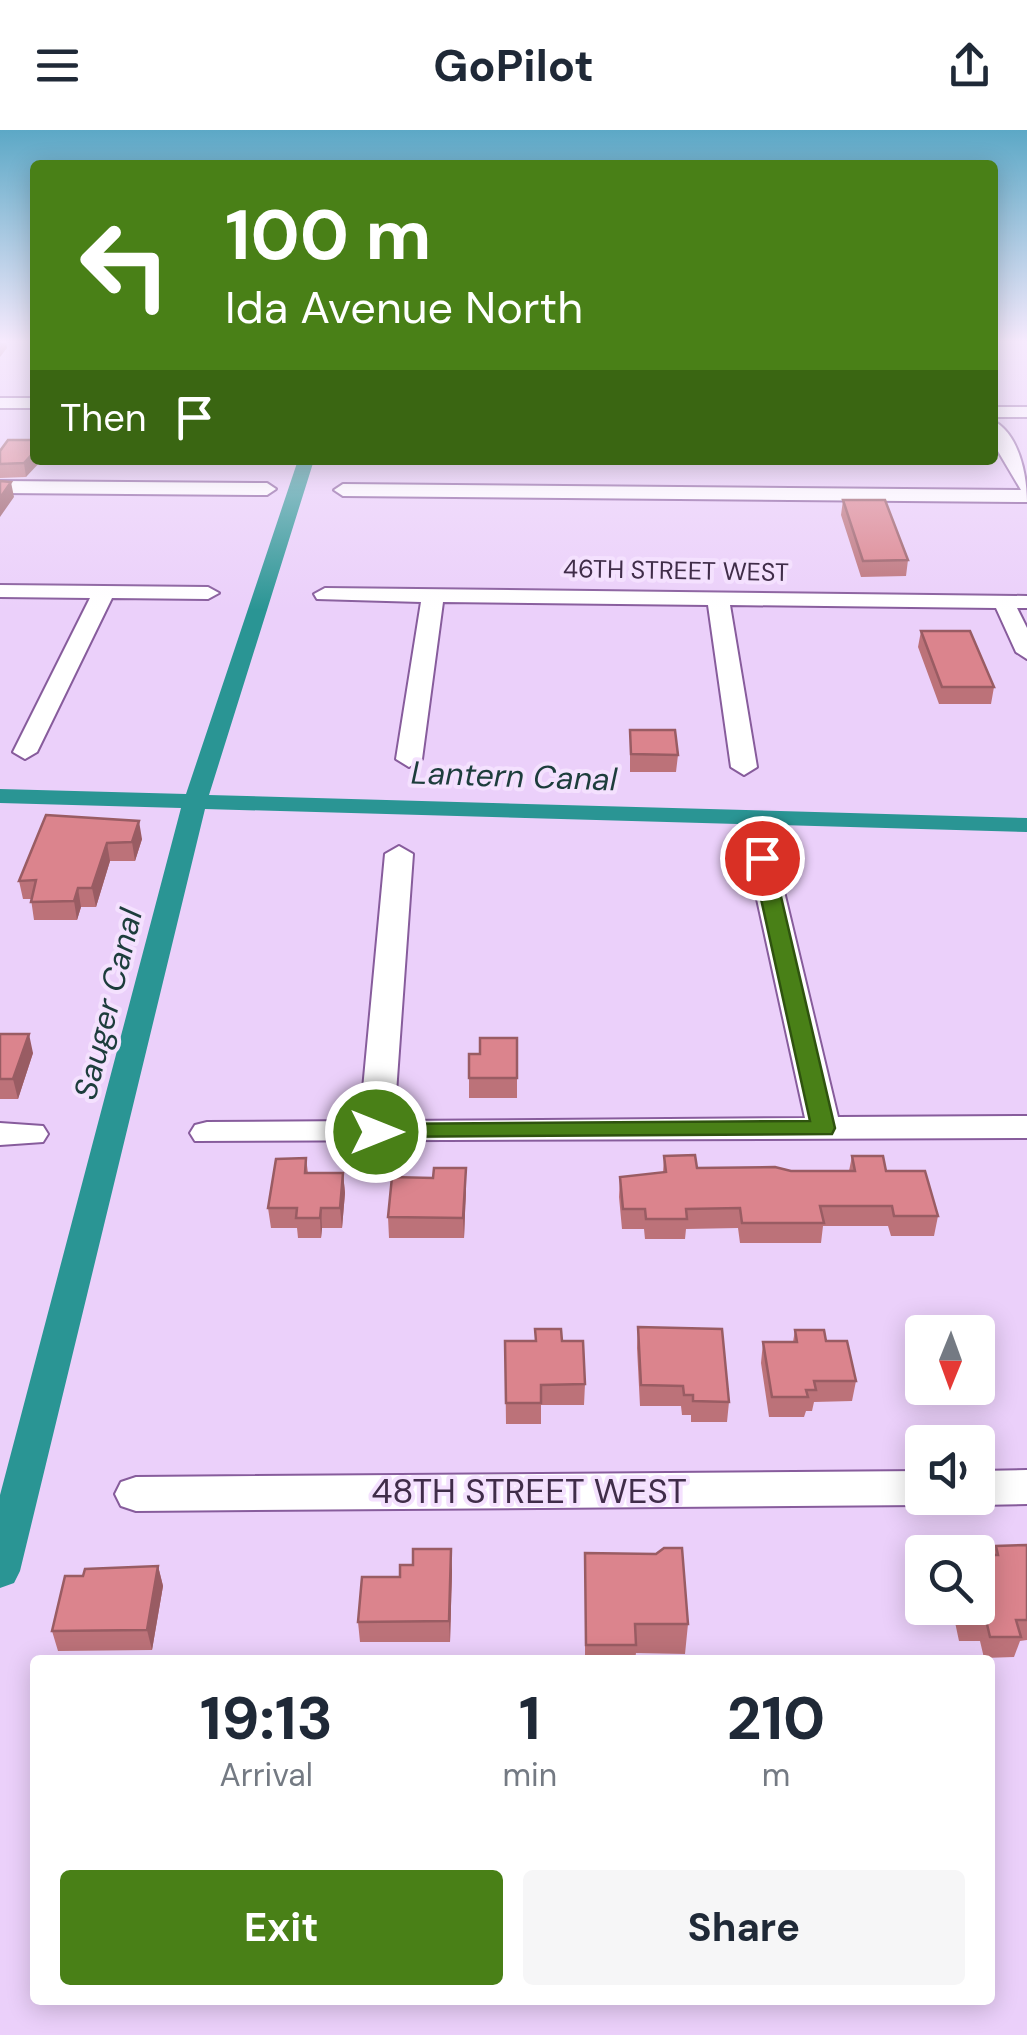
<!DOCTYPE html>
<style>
:root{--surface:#fff;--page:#f6f6f7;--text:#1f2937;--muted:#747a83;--accent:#498017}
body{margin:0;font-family:"DM Sans",sans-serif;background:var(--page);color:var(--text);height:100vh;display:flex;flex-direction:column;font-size:38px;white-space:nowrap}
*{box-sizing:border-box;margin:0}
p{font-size:32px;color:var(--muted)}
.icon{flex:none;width:55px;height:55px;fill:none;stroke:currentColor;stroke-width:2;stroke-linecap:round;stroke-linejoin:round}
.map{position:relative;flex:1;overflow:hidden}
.side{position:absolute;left:30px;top:1525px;width:965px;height:350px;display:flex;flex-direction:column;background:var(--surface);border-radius:10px;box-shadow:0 5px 25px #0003}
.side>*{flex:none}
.banner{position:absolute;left:30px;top:30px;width:968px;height:305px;border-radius:10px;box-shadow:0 5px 25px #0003;background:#498017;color:#fff;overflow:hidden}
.needle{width:65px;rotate:181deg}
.controls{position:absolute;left:905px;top:1185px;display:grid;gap:20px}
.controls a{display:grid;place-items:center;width:90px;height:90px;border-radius:10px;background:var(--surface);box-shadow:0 5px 25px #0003;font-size:50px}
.pin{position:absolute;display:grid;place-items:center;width:85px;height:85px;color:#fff;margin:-42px;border:5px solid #fff;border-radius:50%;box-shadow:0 2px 10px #0007}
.me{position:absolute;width:110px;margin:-55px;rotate:90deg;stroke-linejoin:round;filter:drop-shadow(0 0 8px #0008)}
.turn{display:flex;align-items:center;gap:35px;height:210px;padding:0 30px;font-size:45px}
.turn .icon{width:130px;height:130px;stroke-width:2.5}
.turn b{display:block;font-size:70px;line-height:85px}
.then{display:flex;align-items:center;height:95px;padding:0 30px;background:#0003;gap:20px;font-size:38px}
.eta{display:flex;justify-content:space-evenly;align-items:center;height:170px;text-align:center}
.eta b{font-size:60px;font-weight:700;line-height:70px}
.action{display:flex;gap:20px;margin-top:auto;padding:20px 30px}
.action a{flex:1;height:115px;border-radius:10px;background:var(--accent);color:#fff;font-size:40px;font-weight:700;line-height:115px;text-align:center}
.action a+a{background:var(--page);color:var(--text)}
header{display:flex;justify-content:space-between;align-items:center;height:130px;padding:0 30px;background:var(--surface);font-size:45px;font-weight:700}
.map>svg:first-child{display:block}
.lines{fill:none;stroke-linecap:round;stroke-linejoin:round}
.canal{fill:#2a9594;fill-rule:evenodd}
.minor-casing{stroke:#875c9c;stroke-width:4}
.minor{fill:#fff;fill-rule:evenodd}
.wall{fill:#bc7279}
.shaded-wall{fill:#995c63}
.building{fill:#db848d;stroke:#995c63;stroke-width:2.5}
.route{fill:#498017;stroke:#2f530f;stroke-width:2.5}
.labels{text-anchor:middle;stroke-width:8;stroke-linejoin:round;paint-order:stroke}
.far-street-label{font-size:25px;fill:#402d49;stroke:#f4e1fe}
.water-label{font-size:32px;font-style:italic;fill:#1d3d3c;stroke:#f4e1fe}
.near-street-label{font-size:35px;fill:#402d49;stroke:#f4e1fe}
</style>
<header><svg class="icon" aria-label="menu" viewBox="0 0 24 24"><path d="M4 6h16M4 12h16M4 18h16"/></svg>GoPilot<svg class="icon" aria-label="share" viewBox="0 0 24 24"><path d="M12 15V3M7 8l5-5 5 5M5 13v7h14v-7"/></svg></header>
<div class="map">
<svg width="1027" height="1905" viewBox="0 0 1027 1905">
<rect width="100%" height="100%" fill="#ebd0fa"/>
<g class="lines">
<path class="canal" d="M298,330H314L209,665L1027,688V702L205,679L20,1441L14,1453L0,1458V1365L181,678L0,673V659L186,664Z"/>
<defs>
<path id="minor" d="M0,268H35V278H0Z
M992,277H1027V287H992Z
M992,290C1019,303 1027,345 1027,372L343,366L334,360L343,354L1021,360L992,311Z
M0,351L267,353L276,359L267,365L0,363Z
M0,455L208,457L219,463L208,469L112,468L37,622L25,629L13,622L90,468L0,467Z
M325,458L1027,466V478H1017L1027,498V529L1016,522L996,478L730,475L757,637L744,645L731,637L708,475L443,472L422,629L409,637L396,629L421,472L317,469L314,464Z
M399,716L413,724L394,991L805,988L748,728L762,720L776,728L838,987L1027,986V1008L195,1011L190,1003L195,995L207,992L360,991L385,724Z
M0,993L43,996L48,1004L43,1012L0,1015Z
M1027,1340V1374L978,1375L962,1368H978V1341Z
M922,1341V1368H938L922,1375L136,1381L121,1376L115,1364L121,1352L136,1347Z"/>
</defs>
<use href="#minor" class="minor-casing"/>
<use href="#minor" class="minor"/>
</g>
<path class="wall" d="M35,310L26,347L0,348V321Z
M843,370L908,430L906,446L861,447L841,385Z
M921,501L994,557L991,574H939L918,517Z
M630,600L678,625L676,642H630Z
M46,685L142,709L135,731H110L96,777H81L77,790H34L31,769H23L19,751Z
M0,904L33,923L18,969H0Z
M517,908V968H469V924H480Z
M664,1026L697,1038L791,1041H849L852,1026L886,1041L938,1086L934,1106H891L888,1096H823L821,1113H740L738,1098L686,1099L685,1109H645L644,1099H622L619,1067L620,1047L663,1043Z
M306,1028L308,1043H343L345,1063L342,1098H322L321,1108H298L297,1098H271L268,1078Z
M433,1048L466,1058L464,1108H389L388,1087Z
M638,1197L729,1272L727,1292H691V1285H682L681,1276H640L637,1218Z
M795,1200L826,1211L856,1251L852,1271L814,1272L812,1281H806L804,1287H769L761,1233L763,1212H793Z
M505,1211H562L585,1254L584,1275H541V1294H506Z
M1027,1415V1510L1020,1511L1014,1527L984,1528L980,1511H959L952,1478H978V1425H993L996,1416Z
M585,1423L688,1494L685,1524L636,1523L635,1530H585Z
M158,1436L163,1456L152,1520L58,1521L52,1501L83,1446Z
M452,1440L450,1512H360L358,1492L400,1447Z"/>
<path class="shaded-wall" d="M0,213H6L7,218L0,227Z
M35,321V330H42L26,347L24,333Z
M11,352L14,367L0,387V368Z
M139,691L142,709L135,731L132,712Z
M107,713L110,731L96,777L92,758Z
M78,758L81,777L77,790L74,771Z
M29,904L33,923L18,969L13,949Z
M466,1038V1058L464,1108L463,1088Z
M343,1043L345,1063L342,1098L340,1078Z
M321,1078L322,1098L321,1108L320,1088Z
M451,1419L452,1440L450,1512L449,1491Z
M158,1436L163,1456L152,1520L147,1500Z"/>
<path class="building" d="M8,310H35V321L24,333L0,334V321Z
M0,351L11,352L0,368Z
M843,370H885L908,430L863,431Z
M921,501H970L994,557H942Z
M630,600H675L678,625L631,624Z
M46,685L139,691L132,712L107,713L92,758H78L74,771L31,772L36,750L19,751Z
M0,904H29L13,949H0Z
M480,908H517V948H469V924H480Z
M695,1025L697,1038L775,1037L791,1041H855L852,1026H883L886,1041H925L938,1086H894L892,1076H820L824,1093H742L740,1078L686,1079L687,1089H646L645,1079H623L620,1047L666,1042L664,1026Z
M306,1028L305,1043H343L340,1078H321L320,1088H296L297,1078H268L276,1029Z
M434,1038H466L463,1088L388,1087L392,1047L433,1048Z
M638,1197L722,1199L729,1272L693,1271V1265H684L683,1256L641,1255Z
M535,1199H561L562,1211H583L585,1254L541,1255V1273H506L505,1211H536Z
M795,1200H824L826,1211H847L856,1251H814L816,1260H806L808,1267H772L763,1212H797Z
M1027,1415V1490H1016L1021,1507H990L986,1490L965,1491L962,1478H978V1437H979L978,1425H998L996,1416Z
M664,1418H682L688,1494H635L636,1515H586L585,1423L656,1424Z
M413,1419H451L449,1491L358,1492L362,1447H400V1435H413Z
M158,1436L147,1500L52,1501L65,1446H83L85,1439Z"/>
<linearGradient id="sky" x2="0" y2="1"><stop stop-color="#5ca8c6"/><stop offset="0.44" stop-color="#f6eafd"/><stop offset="1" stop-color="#f6eafd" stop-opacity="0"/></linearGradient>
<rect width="1027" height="480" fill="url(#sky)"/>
<path class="route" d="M762,722L772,728L835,998L832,1004L368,1007L365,1002L376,994L810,991L752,728Z"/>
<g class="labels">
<g class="far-street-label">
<text transform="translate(676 440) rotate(1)" y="9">46TH STREET WEST</text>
</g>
<g class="water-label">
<text transform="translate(514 646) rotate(2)" y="11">Lantern Canal</text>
<text transform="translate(108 874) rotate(-76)" y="11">Sauger Canal</text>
</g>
<g class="near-street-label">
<text x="529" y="1373">48TH STREET WEST</text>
</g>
</g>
</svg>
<div class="controls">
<a><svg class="needle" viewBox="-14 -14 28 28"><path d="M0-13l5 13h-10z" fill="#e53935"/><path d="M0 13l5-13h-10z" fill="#747a83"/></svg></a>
<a><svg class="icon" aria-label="sound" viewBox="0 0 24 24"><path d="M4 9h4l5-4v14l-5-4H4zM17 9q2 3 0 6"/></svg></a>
<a><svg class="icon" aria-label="search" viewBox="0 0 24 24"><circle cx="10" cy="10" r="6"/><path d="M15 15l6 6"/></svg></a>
</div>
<div class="pin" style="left:762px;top:728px;background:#d93025"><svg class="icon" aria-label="arrive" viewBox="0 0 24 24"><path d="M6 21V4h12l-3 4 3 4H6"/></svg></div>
<svg class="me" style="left:376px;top:1002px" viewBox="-20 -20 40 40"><circle r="17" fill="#498017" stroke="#fff" stroke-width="3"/><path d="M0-11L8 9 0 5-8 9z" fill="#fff"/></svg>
<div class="banner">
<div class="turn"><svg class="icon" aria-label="left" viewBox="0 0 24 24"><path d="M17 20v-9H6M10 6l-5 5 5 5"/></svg><div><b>100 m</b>Ida Avenue North</div></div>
<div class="then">Then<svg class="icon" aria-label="arrive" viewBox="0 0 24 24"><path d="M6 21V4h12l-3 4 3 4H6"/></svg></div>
</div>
<section class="side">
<div class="eta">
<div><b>19:13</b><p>Arrival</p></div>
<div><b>1</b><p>min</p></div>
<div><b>210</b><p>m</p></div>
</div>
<div class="action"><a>Exit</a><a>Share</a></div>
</section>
</div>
